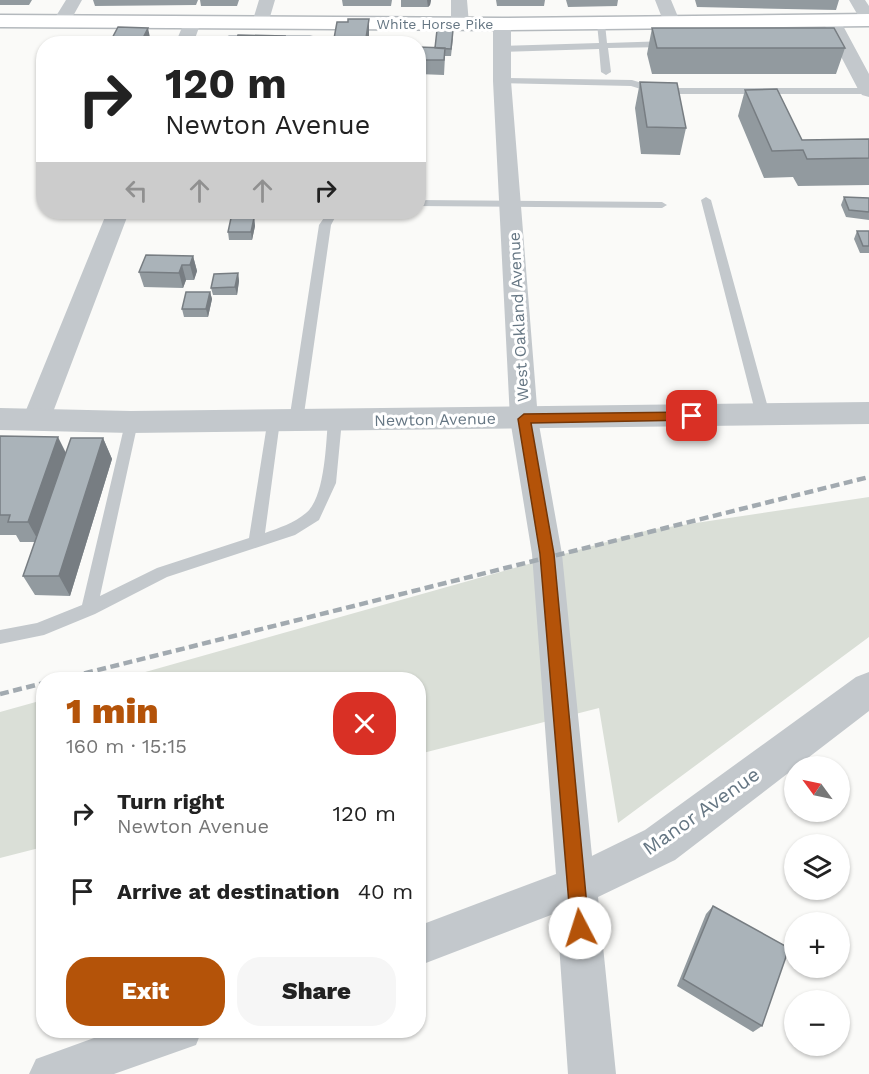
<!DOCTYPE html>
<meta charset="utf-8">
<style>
:root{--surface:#fff;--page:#f6f6f6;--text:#222;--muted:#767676;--accent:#b45309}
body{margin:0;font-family:"Work Sans",sans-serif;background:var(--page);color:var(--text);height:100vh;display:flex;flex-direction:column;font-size:22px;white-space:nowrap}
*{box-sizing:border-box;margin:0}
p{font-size:20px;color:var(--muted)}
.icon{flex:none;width:33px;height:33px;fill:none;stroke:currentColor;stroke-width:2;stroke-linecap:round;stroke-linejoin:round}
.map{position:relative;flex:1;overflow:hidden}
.panel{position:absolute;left:36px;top:672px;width:390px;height:366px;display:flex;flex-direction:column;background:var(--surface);border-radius:24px;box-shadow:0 2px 4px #0004}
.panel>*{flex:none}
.hud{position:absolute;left:36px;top:36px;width:390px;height:183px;border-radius:24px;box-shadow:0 2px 4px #0004;background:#fff;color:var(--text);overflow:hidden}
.needle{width:39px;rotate:303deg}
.tools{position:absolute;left:784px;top:756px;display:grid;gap:12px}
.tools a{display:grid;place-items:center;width:66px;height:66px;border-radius:50%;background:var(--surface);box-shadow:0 2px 4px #0004;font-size:30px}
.pin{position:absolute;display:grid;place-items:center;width:51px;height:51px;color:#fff;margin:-26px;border-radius:12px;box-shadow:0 3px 9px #0006}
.me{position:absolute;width:66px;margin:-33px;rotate:355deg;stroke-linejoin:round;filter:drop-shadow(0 0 4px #0008)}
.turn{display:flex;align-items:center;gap:21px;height:126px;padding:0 30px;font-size:27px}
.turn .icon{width:78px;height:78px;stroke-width:2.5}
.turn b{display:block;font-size:42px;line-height:51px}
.lanes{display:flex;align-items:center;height:57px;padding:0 30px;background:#0003;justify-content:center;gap:30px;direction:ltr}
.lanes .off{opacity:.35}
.round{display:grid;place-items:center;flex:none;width:63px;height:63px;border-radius:24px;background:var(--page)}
.overview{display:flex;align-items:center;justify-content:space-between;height:102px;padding:0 30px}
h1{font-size:36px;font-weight:800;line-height:45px;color:var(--accent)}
.action{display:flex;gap:12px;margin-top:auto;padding:12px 30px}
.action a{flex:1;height:69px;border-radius:24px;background:var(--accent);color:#fff;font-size:24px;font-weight:800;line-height:69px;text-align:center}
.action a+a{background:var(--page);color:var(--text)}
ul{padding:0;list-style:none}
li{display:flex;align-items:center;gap:18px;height:78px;padding:0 30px}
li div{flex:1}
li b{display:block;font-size:22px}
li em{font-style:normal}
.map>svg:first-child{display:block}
.green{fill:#dadfd7}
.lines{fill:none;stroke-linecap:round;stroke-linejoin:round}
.trunk-casing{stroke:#b4b9bd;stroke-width:3}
.service{fill:#c3c8cc;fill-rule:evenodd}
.minor{fill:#c3c8cc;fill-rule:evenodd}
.tertiary{fill:#c3c8cc;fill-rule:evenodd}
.trunk{fill:#fff;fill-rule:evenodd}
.rail{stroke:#a2aab0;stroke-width:4.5;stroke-dasharray:9 4.5;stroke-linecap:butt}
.wall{fill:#929a9f}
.shaded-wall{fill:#777d82}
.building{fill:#aab3b9;stroke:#777d82;stroke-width:1.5}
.route{fill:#b45309;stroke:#753606;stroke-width:1.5}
.labels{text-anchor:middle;stroke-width:6;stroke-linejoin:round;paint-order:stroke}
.far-street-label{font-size:14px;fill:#657683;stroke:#fff}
.street-label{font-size:16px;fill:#657683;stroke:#fff}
.near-street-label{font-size:20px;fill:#657683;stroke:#fff}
</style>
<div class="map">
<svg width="869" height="1074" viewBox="0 0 869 1074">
<rect width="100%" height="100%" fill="#fafaf8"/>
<path class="green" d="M869,497V637L618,823L599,708L419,754L418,680H117L649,530Z
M43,700V847L0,858V712Z"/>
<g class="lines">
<defs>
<path id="trunk" d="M869,14V26L502,30L0,27V15L502,18Z"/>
</defs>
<use href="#trunk" class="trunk-casing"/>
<path class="service" d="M601,21L605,24L607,43L668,41L672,44L668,47L608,48L611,72L606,75L601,72L599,49L502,52L498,49L502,46L599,43L597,24Z
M310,35L313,36V40L229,41L225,38L229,35Z
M502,78L632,80L658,88H869V94H657L631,86L499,83V79Z
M706,197L711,200L770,415L763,420L756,415L701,200Z
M418,200L662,202L667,205L662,208L418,206Z
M328,212H338L331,225L303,421L296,426L289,421L319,225Z
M335,415L342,420L336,483L319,520L295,535L167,577L95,614L44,635L0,644V630L37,623L82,605L126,419L131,417L138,422L100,596L157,568L249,538L268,418L273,416L280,421L265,533C279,528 294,523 306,513C325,498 326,443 328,420Z"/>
<path class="minor" d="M66,0H82L68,25H56L53,21Z
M259,0H275L267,27H255L252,23Z
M451,0H467L469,24L466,28H454L451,24Z
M655,0H671L681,24L678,28H666Z
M849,0H865L869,6V25L863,24Z
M192,17L198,18L201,22L193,44H175L186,18Z
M832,17L838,18L841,22L869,74V97L862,95L859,91L823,22L826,18Z
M502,19L508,20L511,24V81L538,419L562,554L595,886L590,900L418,966V926L556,874L532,554L510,419L493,81V24L496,20Z
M107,212H129L50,420L46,427L36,430L26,427L22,420Z
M116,1030H202L196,1045L114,1074H29L36,1059Z"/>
<path class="tertiary" d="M869,402V424L131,433L0,430V408L131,411Z
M869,672V711L675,860L598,897L616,1074H568L555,886L561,871L645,830L856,677Z"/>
<use href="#trunk" class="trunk"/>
<path class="rail" d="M58,680L869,477
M0,694L44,683"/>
</g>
<path class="wall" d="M0,0H32L29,5H0Z
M93,0H198L196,5L95,6Z
M200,0H239L237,6H201Z
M342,0H392L391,6H343Z
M401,0H431L430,5L428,7H401Z
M496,0H545L544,6H497Z
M566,0H618L617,6L568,7Z
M695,0H839L836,10L697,7Z
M652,28L845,48L836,74H652L647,54Z
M453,38L451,56H445L444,75L418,74V47L435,48Z
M640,82L686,128L680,155L641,154L635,108Z
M745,90L802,140L869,139V185L798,186L793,177L764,178L738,116Z
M844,197L869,198V220L846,217L841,205Z
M254,218L255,226L252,240H229L228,232Z
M857,231H869V253H860L854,239Z
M193,256L197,271L194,280H186L183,288L144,287L139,272Z
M238,273L239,281L237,295H213L211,288Z
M210,292L212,299L208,317H184L182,309Z
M0,436L66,453L103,438L112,459L70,596L35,595L23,576L35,542H20L16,535H0Z
M713,906L762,1026L753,1032L677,986L706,914Z"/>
<path class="shaded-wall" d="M427,0H431L430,5L428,7Z
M369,19V44H365Z
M148,28L151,42L150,44H140Z
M254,218L255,226L252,240L251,232Z
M193,256L197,271L194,280L190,265Z
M182,265L186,280L183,288L179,273Z
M238,273L239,281L237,295L235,287Z
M210,292L212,299L208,317L206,309Z
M58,437L68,457L39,542L28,522Z
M103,438L112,459L70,596L59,576Z"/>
<path class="building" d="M348,19H369L365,44H333L337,22H348Z
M118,27L148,28L140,44H109Z
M652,28H834L845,48H657Z
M437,30H453L451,49L435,48Z
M238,35L285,36L282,44H235Z
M418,47L445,48L444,60H418Z
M640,82L677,83L686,128L647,127Z
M777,89L802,140L869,139V158L807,159L803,150L772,151L745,90Z
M844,197L869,198V212L849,210Z
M231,218H254L251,232H228Z
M857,231H869V246H863Z
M146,255L193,256L190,265H182L179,273L139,272Z
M238,273L235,287L211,288L214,274Z
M186,292H210L206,309H182Z
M0,436L58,437L28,522H8L10,515H0Z
M71,438H103L59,576H23Z
M713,906L789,948L762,1026L683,979Z"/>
<path class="route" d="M692,412L698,416L692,420L531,423L554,554L589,928L586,935L580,938L573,935L571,928L540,554L518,419L524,414Z"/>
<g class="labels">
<g class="far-street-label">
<text x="435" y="29">White Horse Pike</text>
</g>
<g class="street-label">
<text transform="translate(518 317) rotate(-93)" y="6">West Oakland Avenue</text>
<text transform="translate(435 419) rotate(-1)" y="6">Newton Avenue</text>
</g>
<g class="near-street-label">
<text transform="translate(701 811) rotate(-35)" y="7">Manor Avenue</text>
</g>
</g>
</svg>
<div class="tools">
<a><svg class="needle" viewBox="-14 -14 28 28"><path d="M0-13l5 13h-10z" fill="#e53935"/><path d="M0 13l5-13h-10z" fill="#767676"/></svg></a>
<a><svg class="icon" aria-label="layers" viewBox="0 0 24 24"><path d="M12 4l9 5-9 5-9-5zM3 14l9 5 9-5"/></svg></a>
<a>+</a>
<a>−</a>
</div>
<div class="pin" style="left:692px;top:416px;background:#d93025"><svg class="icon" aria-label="arrive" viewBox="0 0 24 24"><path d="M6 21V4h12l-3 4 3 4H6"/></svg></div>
<svg class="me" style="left:580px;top:928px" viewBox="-20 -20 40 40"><circle r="19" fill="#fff"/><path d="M0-13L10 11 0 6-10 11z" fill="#b45309"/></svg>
<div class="hud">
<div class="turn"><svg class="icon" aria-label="right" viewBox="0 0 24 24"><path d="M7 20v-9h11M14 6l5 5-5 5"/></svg><div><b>120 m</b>Newton Avenue</div></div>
<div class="lanes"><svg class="icon off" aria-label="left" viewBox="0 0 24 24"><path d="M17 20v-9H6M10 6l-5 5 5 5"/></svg><svg class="icon off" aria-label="ahead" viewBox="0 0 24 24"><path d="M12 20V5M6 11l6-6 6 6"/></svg><svg class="icon off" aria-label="ahead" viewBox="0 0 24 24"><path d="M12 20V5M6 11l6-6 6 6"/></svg><svg class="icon" aria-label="right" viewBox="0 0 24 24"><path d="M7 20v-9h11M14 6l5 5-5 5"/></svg></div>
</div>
<section class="panel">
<div class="overview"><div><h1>1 min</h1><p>160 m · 15:15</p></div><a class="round" style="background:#d93025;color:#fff"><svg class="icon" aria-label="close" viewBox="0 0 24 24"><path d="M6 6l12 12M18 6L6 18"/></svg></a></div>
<ul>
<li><svg class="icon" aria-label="right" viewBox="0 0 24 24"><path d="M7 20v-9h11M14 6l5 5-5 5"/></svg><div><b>Turn right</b><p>Newton Avenue</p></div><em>120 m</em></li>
<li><svg class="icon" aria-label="arrive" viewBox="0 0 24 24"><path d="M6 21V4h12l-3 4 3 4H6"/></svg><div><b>Arrive at destination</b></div><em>40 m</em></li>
</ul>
<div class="action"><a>Exit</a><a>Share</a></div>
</section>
</div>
